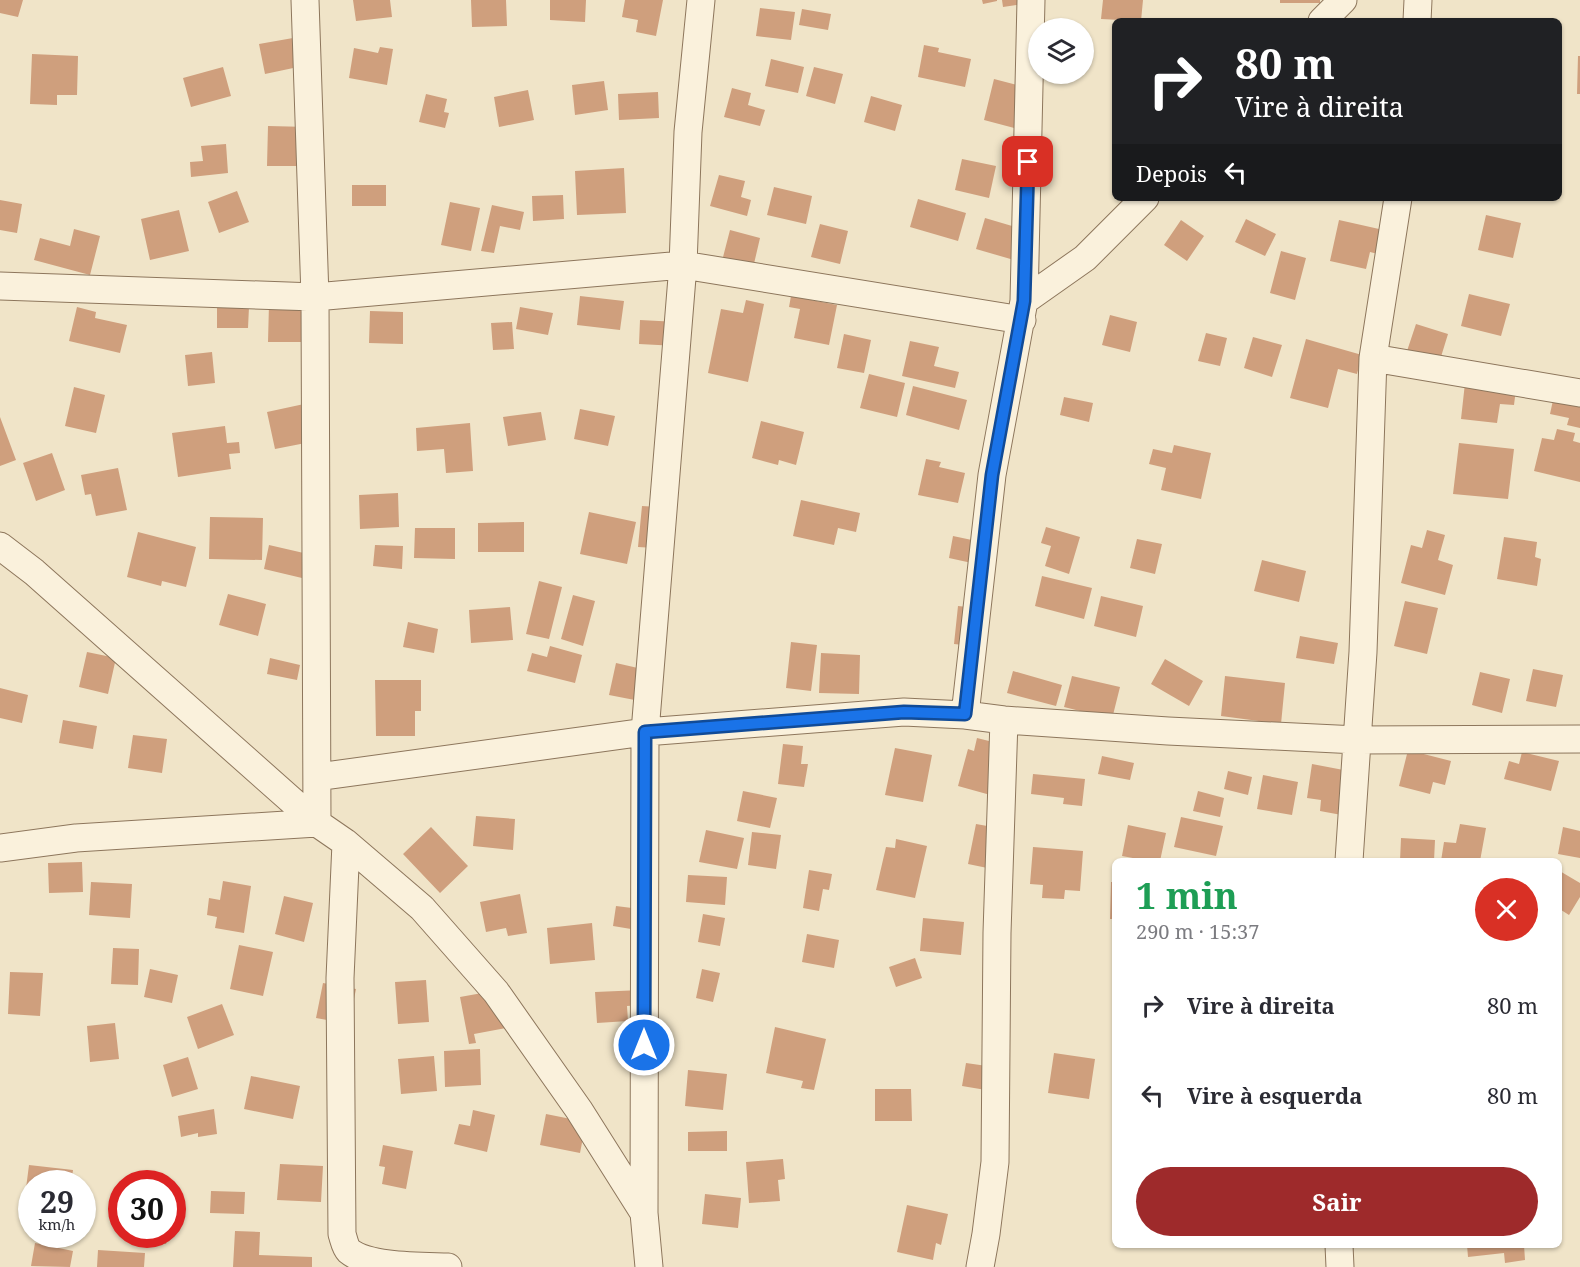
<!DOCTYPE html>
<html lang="pt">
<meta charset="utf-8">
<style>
:root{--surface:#fff;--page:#f7f7f7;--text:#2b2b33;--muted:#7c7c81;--accent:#9e2a2b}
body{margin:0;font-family:"Noto Serif",serif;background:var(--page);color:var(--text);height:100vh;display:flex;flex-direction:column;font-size:22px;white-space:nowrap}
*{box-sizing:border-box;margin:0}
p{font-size:20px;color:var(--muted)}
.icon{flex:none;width:33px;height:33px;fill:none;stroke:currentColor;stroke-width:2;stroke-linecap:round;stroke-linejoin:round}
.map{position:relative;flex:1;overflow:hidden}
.panel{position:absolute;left:1112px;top:858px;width:450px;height:390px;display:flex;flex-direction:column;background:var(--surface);border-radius:9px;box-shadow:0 2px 4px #0004}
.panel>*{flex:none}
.top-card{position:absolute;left:1112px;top:18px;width:450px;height:183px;border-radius:9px;box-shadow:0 2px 4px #0004;background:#202124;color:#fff;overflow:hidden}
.tools{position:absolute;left:1028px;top:18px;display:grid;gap:12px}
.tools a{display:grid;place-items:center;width:66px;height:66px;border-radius:50%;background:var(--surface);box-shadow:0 2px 4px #0004;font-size:30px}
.speed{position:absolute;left:18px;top:1170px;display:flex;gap:12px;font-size:30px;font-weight:700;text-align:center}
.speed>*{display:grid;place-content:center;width:78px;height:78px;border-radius:50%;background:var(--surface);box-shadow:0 2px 4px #0004;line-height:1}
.speed small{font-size:15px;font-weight:400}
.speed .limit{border:9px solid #d22;background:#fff;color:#111}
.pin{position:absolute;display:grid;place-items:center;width:51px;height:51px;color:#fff;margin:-26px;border-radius:12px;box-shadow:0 3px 9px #0006}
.me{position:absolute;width:66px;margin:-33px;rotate:0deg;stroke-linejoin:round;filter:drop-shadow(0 0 4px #0008)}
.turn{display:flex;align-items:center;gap:21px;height:126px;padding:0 24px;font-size:27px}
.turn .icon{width:78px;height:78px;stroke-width:2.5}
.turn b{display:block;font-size:42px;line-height:51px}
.then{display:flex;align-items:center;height:57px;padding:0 24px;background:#0003;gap:12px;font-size:22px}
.round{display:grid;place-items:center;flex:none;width:63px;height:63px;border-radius:32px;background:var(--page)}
.overview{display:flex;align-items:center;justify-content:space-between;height:102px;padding:0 24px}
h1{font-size:36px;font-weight:700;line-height:45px;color:#1e9e55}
.button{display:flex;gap:12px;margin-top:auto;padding:12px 24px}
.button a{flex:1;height:69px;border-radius:36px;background:var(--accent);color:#fff;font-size:24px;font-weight:700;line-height:69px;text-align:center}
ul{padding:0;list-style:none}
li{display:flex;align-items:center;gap:18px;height:90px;padding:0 24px}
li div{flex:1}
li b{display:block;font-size:22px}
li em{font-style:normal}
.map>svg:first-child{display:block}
.building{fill:#cf9f7d}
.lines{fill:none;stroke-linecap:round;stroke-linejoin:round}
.minor-casing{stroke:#8d765c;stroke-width:29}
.minor{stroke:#faf1dc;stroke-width:27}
.route-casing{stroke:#114b97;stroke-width:15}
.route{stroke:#1a73e8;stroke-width:10}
</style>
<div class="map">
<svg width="1580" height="1267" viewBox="0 0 1580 1267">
<rect width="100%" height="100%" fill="#f0e4c8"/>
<path class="building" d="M0,0H23L18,17L0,13Z
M353,0H390L392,17L356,21Z
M471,0H506L507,26L472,27Z
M550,0H586L585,22L550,20Z
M625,0H663L656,36L636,32L638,20L622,17Z
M982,0H997V1L983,4Z
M1002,0H1031V3L1003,7Z
M1103,0H1143L1141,21L1101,19Z
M1280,0H1320V3H1280Z
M760,8L795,12L791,40L756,36Z
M802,9L831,14L828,30L799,25Z
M293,38L298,67L265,74L259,44Z
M924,45L939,48L938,52L971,59L965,87L918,77Z
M380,47L393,49L387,85L349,78L354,48L378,53Z
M32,54L78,56L77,95H57V105L30,104Z
M1578,56H1580V94H1577Z
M771,59L804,67L798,93L765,86Z
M223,67L231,96L191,107L183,78Z
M814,67L843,74L835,104L806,96Z
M994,79L1036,90L1026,131L984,120Z
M604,81L608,110L575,115L572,85Z
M732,88L751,93L748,105L765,110L760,126L724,117Z
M528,90L534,120L499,127L494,97Z
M658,92L659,118L619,120L618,94Z
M426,94L447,99L444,112L449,113L445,128L419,122Z
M871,96L902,105L895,131L864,122Z
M268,126L309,127V166H267Z
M226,144L228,173L191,177L190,162L203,161L201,146Z
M962,159L996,166L989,198L955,190Z
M624,168L626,213L577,215L575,171Z
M719,175L745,181L741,197L751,200L747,216L710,206Z
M352,185H386V206H352Z
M774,187L812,196L806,224L767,215Z
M237,191L249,222L219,233L208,202Z
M563,195L564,219L533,221L532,196Z
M918,199L966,213L958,241L910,227Z
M0,200L22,204L17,233L0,230Z
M450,202L480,208L471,251L441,245Z
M492,205L524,212L520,230L500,226L494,253L481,251Z
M179,210L189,251L150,260L141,219Z
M1486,215L1521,223L1513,258L1478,250Z
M985,218L1022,229L1014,260L976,249Z
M1246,219L1276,234L1265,256L1235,242Z
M1181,220L1204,236L1187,261L1164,245Z
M1339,220L1388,231L1382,255L1370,252L1366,269L1330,261Z
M820,224L848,231L840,264L811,257Z
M74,229L100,236L90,275L34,260L40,238L70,246Z
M730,230L760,238L753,268L722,261Z
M1281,251L1306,258L1295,300L1270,293Z
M1469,294L1510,304L1501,336L1461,326Z
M580,296L624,301L620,330L577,325Z
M791,296L837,305L829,345L794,338L800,309L789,307Z
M746,300L764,304L748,382L708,373L721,309L743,313Z
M269,304H308V342H268Z
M217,306L249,307L248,328H217Z
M77,307L96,312L95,318L127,325L120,353L69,341Z
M520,307L553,313L548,335L516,329Z
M370,311L403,312V344L369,343Z
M1110,315L1137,322L1130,352L1102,345Z
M640,320L678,322L677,346L639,344Z
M512,322L514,349L493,350L491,323Z
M1416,324L1448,334L1440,360L1407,351Z
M1206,333L1227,338L1220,366L1198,361Z
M844,334L871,340L864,373L837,368Z
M1253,337L1282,345L1272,377L1244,368Z
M1306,339L1362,355L1357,374L1338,369L1328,408L1290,398Z
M910,341L939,347L934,366L959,372L955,388L902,376Z
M212,352L215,383L188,386L185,355Z
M869,374L905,383L897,417L860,408Z
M1557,382L1580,387V428L1567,425L1569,418L1550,414Z
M1465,383L1516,389L1514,405L1500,404L1497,423L1461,419Z
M913,386L967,400L959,430L906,415Z
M74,387L105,395L96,433L65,426Z
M1064,397L1093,403L1089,422L1060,415Z
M318,401L326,439L275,449L267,412Z
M580,409L615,416L608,446L574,439Z
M541,412L546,440L508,446L503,417Z
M0,417L16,460L0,466Z
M761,421L804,432L796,465L779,460L778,465L752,458Z
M470,423L473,471L446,473L444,449L417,451L416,428Z
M225,426L227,443L239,442L240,453L229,454L231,469L178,477L172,433Z
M1557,429L1575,433L1573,441L1580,443V482L1534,471L1542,438L1554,440Z
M1459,443L1514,449L1508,499L1453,494Z
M1174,445L1211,453L1201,499L1161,490L1166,468L1149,464L1153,449L1172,453Z
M52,453L65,490L36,501L23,463Z
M926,459L941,462L939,467L965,473L958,503L918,495Z
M118,468L127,510L96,516L91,494L85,495L81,475Z
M398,493L399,527L360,529L359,495Z
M801,500L860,513L856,532L838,528L834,545L793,536Z
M642,506L675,508L672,549L638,547Z
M589,512L636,522L627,564L580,554Z
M210,517L263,518L262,560L209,559Z
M524,522V552H478V523Z
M1046,527L1080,537L1069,574L1045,566L1051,546L1041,543Z
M415,528H455V559L414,558Z
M1427,530L1445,535L1438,560L1453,565L1445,595L1401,583L1411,545L1422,548Z
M138,532L196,547L186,587L162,581L161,586L127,577Z
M953,536L986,543L981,565L949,558Z
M1504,537L1537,542L1535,557L1541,559L1537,586L1497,579Z
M1137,539L1162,544L1155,574L1130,568Z
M269,545L308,554L302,578L264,569Z
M375,545L403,546L402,569L373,566Z
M1262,560L1306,571L1299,602L1254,591Z
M1042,576L1092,588L1084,619L1035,606Z
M539,581L562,587L549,639L526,634Z
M228,594L266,604L258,636L219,625Z
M573,595L595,601L583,646L561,639Z
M1101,596L1143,606L1136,637L1094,626Z
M1405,601L1438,608L1427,654L1394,646Z
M958,606L986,609L982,647L954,644Z
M510,607L513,640L471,643L469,610Z
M408,622L438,629L434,653L403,647Z
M1300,636L1338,643L1334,664L1296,658Z
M791,642L817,645L811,691L786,688Z
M550,646L582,655L575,683L527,671L532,653L547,657Z
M87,652L116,658L108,694L79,687Z
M821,653L860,655L859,694L819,693Z
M270,658L300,665L297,680L267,674Z
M1165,659L1203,681L1189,706L1151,684Z
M616,663L651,671L645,702L609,695Z
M1533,669L1563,675L1556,707L1526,701Z
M1013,671L1062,685L1056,706L1007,693Z
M1480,672L1510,679L1502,713L1472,705Z
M1072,676L1120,687L1112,719L1064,707Z
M1225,676L1285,683L1281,724L1221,716Z
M375,680H421V711H415V736H376Z
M0,688L28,695L22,723L0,718Z
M63,720L97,726L93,749L59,743Z
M133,735L167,739L162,773L128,768Z
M977,738L997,743L994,796L958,786L968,749L974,751Z
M783,744L803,746L801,764H808L804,787L778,784Z
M895,748L932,755L923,802L885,795Z
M1408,750L1451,761L1445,785L1433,782L1430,794L1399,786Z
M1522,752L1559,761L1551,791L1504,779L1509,761L1519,764Z
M1102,756L1134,763L1130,780L1098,774Z
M1312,764L1354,772L1347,816L1320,811L1321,800L1307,798Z
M1228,771L1252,777L1248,795L1224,789Z
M1033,774L1085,779L1082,806L1063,804L1064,798L1031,794Z
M1263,775L1298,782L1292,815L1257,809Z
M743,791L777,798L770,828L737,821Z
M1198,791L1224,798L1220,817L1193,811Z
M476,816L515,819L513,850L473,846Z
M1181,817L1223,826L1216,856L1174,847Z
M976,824L1004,829L1002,871L968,864Z
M1460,824L1486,828L1480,861H1441L1444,842L1456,843Z
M1128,825L1166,833L1160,861H1149L1122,856Z
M431,827L468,866L440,893L403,854Z
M1563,827L1580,831V858L1558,854Z
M706,830L744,838L737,869L699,862Z
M752,832L781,835L776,869L748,865Z
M1401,838L1435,840L1434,861H1400Z
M896,839L927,846L915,898L876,890L886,847L895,848Z
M1033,847L1083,851L1080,891L1065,890L1064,899L1042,898L1043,885L1030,884Z
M82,862L83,892L49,893L48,863Z
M809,870L832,874L829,890L823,889L819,911L803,908Z
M1558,870L1580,883V897L1569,915L1558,908Z
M688,875L727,877L725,905L686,902Z
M223,881L251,886L244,933L215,928L217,917L207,915L209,898L220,900Z
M91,882L132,884L130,918L89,915Z
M1111,882H1114V919H1110Z
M520,894L527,933L508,936L506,928L486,932L480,902Z
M284,896L313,903L304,942L275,934Z
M616,906L640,909L637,930L613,926Z
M703,914L725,918L720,946L698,942Z
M923,918L964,922L961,955L920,951Z
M592,923L595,960L550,964L547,928Z
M807,934L839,940L834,968L802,962Z
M239,945L273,952L263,996L230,989Z
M113,948L139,949L138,985L111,984Z
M915,958L922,978L896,987L889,967Z
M150,969L178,975L172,1003L144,997Z
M702,969L720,973L713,1002L696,998Z
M10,972L43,973L40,1016L8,1014Z
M426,980L429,1022L398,1024L395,982Z
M323,983L356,989L349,1024L316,1018Z
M510,988L517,1026L474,1034L476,1043L469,1044L460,997Z
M642,990L643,1005L627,1006L628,1021L597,1023L595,992Z
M222,1004L234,1035L198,1049L187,1017Z
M115,1023L119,1059L90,1062L87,1026Z
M775,1027L826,1039L814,1090L801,1088L803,1081L766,1073Z
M480,1049L481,1085L445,1087L444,1051Z
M1054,1053L1095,1059L1089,1099L1048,1093Z
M434,1056L437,1091L401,1094L398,1059Z
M188,1057L198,1089L172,1097L163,1065Z
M966,1063L1001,1068L998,1092L962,1086Z
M688,1070L727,1074L723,1110L685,1106Z
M251,1076L300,1086L293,1119L244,1109Z
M875,1089H911L912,1121H875Z
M214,1109L217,1134L198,1137V1133L181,1137L178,1116Z
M473,1110L495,1115L487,1152L454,1144L459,1124L470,1126Z
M546,1114L586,1122L580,1153L540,1145Z
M727,1131V1151H688V1132Z
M383,1145L413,1151L406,1189L382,1184L385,1167L379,1166Z
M783,1159L785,1179L778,1180L780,1201L749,1203L746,1162Z
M280,1164L323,1166L321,1202L277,1200Z
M29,1165L73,1170L71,1184H32V1205L24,1204Z
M211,1191L245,1192L244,1214L210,1213Z
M705,1194L741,1198L738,1228L702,1224Z
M907,1205L948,1214L941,1245L936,1243L933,1260L897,1252Z
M235,1231L260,1232L259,1255L312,1257V1267H233Z
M129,1234H169L166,1244L153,1241L152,1247L127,1241Z
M35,1243L73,1251L70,1267L31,1266Z
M1467,1245H1524L1525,1260L1505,1263L1504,1253L1468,1257Z
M98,1250L145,1253L144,1267H97Z"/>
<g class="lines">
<defs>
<path id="minor" d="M1322,21L1343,0
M1417,21L1418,0
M0,286L315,297L683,265L1022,320
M1024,301L1085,258L1145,198
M1373,358L1580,393
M0,546L34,572L317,823L346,843L422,908L496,992L579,1110L644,1213L649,1267
M965,715L992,475L1024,301L1031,0
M317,777L645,732L904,712L965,715L1004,720L1168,731L1357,740L1580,739
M346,843L340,978L342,1234C344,1240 345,1247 349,1251C368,1267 422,1266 448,1267
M0,848L76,838L317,823L315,297L305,0
M1349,861L1363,652L1373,358L1398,198
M644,1213L645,732L683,265L688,132L701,0
M1339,1245L1340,1267
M980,1267L986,1234L995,1162L997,933L1004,720"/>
</defs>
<use href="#minor" class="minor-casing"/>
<use href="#minor" class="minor"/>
</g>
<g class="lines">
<defs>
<path id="route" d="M644,1045L645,732L904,712L965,714L992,475L1024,301L1028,162"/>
</defs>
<use href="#route" class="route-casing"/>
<use href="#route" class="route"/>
</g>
</svg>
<div class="tools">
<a><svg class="icon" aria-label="layers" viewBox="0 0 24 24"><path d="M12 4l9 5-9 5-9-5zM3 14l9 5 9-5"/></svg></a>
</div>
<div class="speed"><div>29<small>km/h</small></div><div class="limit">30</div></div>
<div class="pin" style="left:1028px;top:162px;background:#d93025"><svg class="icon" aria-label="arrive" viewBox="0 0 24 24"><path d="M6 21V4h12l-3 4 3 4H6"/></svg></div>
<svg class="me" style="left:644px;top:1045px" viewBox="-20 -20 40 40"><circle r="17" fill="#1a73e8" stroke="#fff" stroke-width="3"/><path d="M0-11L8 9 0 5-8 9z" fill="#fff"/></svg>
<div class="top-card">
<div class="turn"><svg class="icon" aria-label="right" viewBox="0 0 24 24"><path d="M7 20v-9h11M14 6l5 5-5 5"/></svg><div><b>80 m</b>Vire à direita</div></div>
<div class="then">Depois<svg class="icon" aria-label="left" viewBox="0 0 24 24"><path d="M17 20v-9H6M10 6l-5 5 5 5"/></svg></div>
</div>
<section class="panel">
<div class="overview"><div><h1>1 min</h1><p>290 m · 15:37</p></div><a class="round" style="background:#d93025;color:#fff"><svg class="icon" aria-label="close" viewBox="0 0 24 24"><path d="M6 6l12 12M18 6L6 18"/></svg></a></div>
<ul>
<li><svg class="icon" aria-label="right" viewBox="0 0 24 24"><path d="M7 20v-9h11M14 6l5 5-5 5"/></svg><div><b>Vire à direita</b></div><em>80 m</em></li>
<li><svg class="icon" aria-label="left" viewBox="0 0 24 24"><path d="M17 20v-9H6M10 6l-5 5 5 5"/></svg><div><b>Vire à esquerda</b></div><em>80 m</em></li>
</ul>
<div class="button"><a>Sair</a></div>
</section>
</div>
